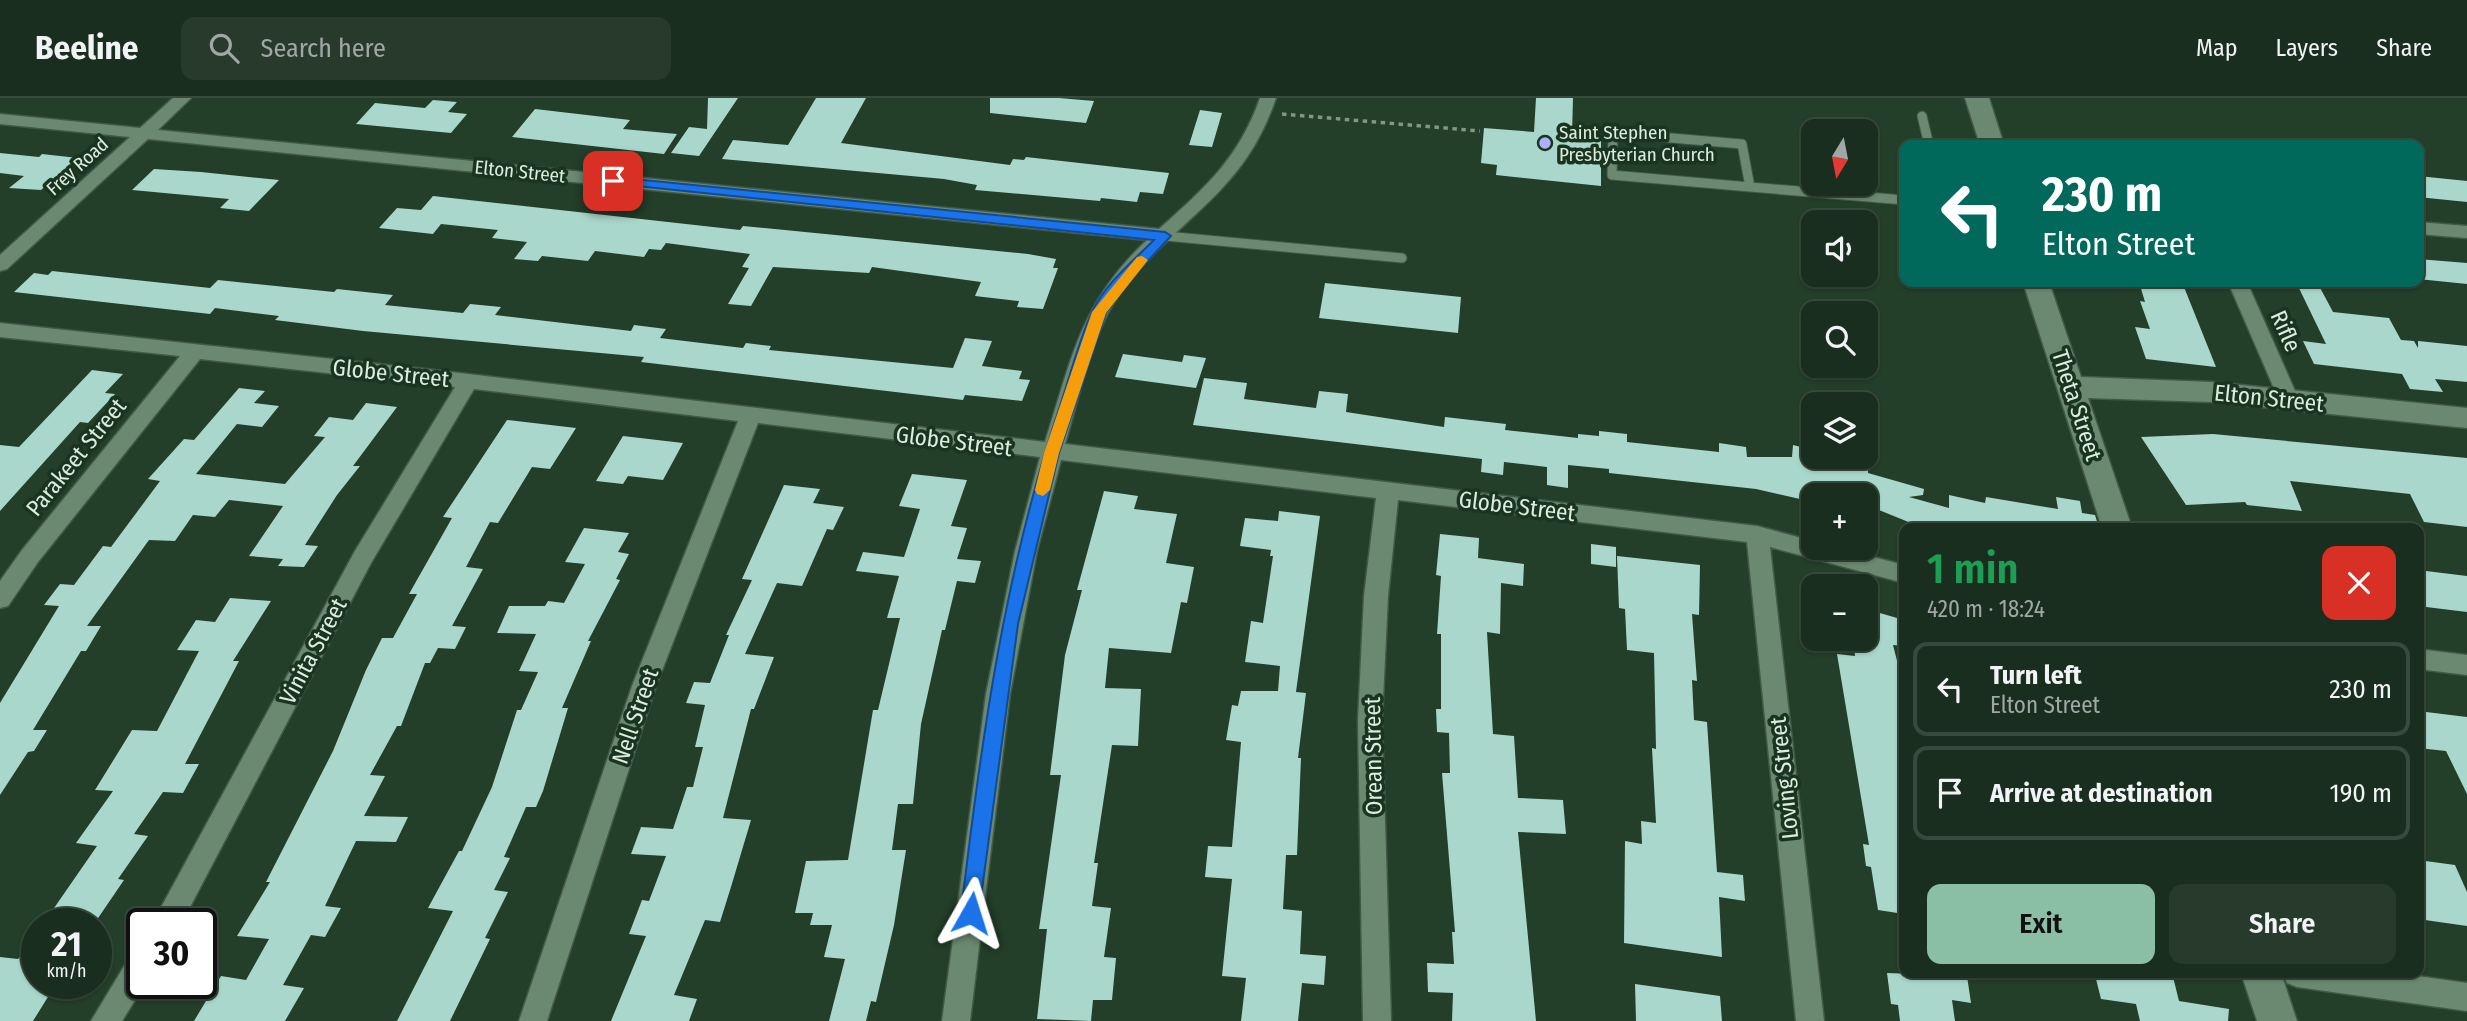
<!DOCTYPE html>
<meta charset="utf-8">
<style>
:root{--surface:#1a2e1f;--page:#273a2c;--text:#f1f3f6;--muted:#9fa8a4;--line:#384a3d;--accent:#8abfa5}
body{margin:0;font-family:"Fira Sans Condensed",sans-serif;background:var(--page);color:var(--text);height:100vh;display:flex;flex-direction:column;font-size:26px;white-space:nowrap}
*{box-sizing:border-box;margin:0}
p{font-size:23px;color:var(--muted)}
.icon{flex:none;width:38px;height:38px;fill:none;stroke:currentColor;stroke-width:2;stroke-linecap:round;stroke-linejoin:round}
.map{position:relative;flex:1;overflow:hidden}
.side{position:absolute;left:1899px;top:425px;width:525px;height:455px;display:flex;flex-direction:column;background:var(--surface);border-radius:14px;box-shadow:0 2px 5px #0004,0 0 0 2px var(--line)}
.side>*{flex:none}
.banner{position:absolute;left:1899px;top:42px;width:525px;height:147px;border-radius:14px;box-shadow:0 2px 5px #0004,0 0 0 2px var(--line);background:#00695c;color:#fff;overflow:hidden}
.needle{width:46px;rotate:190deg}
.buttons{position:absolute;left:1801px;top:21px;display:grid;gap:14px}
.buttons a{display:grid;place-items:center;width:77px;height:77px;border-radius:14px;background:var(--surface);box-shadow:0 2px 5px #0004,0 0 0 2px var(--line);font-size:35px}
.speed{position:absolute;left:21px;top:810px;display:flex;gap:14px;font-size:35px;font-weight:700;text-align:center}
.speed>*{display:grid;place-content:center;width:91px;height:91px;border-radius:50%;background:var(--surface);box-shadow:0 2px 5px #0004,0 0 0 2px var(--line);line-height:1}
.speed small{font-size:18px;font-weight:400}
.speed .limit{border:4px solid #111;border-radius:10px;background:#fff;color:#111}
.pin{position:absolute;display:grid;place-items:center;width:60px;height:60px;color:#fff;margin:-30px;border-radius:14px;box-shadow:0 4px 10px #0006}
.me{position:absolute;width:77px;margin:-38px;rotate:6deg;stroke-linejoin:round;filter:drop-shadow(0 0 5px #0008)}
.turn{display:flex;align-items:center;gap:24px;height:147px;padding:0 28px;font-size:32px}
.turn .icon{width:91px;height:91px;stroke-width:2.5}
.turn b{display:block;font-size:49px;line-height:60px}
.round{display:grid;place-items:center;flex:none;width:74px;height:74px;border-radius:14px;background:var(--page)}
.summary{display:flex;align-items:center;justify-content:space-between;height:119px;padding:0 28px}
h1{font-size:42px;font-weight:600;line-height:52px;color:#1e9e55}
.cta{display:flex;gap:14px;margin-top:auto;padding:14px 28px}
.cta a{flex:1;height:80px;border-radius:14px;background:var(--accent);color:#111;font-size:28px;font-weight:600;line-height:80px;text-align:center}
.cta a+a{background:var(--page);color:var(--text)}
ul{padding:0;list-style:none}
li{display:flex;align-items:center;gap:21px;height:94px;margin:0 14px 10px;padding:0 14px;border:4px solid var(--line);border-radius:14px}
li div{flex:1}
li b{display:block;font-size:26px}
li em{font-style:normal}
header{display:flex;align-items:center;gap:42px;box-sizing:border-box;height:98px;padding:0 35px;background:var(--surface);border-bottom:2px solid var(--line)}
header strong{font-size:33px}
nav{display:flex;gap:38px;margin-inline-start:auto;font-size:24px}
.search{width:490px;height:63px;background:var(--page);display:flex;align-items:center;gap:18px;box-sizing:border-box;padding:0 24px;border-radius:14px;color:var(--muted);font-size:26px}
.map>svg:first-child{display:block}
.building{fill:#aad7cb}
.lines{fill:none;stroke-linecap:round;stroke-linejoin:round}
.lane-casing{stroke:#415947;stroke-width:11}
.street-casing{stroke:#415947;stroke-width:3}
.secondary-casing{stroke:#415947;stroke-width:3}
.path{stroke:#819685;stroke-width:3.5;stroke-dasharray:4.5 4.5;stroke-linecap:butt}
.lane{stroke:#6b8970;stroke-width:9}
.street{fill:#6b8970;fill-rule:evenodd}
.secondary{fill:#6b8970;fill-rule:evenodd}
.route{fill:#1a73e8;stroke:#114b97;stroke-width:2}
.slow{fill:#f59e0b}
.poi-dot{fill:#aeaefa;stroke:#19341f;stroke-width:2.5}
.labels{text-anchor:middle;stroke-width:7;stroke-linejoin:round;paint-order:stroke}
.far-poi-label{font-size:19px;fill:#dcecdf;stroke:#19341f;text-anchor:start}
.far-street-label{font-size:19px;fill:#dcecdf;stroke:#19341f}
.street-label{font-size:23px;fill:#dcecdf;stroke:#19341f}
</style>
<header>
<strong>Beeline</strong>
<div class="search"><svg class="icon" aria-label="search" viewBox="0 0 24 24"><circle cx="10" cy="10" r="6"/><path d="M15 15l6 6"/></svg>Search here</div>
<nav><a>Map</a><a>Layers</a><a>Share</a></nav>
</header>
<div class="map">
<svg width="2467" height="923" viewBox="0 0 2467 923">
<rect width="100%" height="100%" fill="#233e29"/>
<path class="building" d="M708,0H738L699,58L671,55L689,29L707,31Z
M816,0H866L841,45L1010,67L1013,61L1024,62L1026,59L1169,75L1163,96L1140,94L1137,104L1101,100L1100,103L975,92L977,87L944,81L722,61L733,42L788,47Z
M990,0H1059L1094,3L1086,25L990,15Z
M1536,0H1573L1572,37L1601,40V88L1496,77L1497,67L1481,65L1484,30L1534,34Z
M433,2L457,4L448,14L467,16L451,35L356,26L375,5L425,10Z
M535,11L630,22L623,31L677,36L664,56L512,39Z
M1200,12L1222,15L1212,49L1189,47Z
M0,55L39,59L42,56L78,60L41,92L9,90L24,78L0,75Z
M154,71L201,74L279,82L249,113L220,110L229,101L132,92Z
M2418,78L2467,83V104L2418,99Z
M433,98L740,132L743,128L1028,156L1056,161L1053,170H1058L1043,211L1017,209L1019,203L975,198L981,184L872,169L869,175L773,169L751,208L728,206L749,170L742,169L750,156L666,145L661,152L649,151L644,159L595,153L588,163L542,158L538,163L514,161L527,144L492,140L498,132L441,126L433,136L379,130L397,110L421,112Z
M2418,161L2467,165V186L2418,181Z
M52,173L210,190L218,182L334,194L337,191L393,197L385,207L463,215L470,206L501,209L495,217L631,233L634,227L666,231L660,240L743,250L746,245L771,248L769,252L953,270L965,240L992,243L982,268L1022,273L1019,281L1030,282L1022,303L965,297L963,302L641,264L644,259L363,233L275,222L279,218L215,210L210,216L14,194L34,175L48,177Z
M2139,184L2184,189L2216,269L2146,261L2135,229L2150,231L2140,203L2145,204Z
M2296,184H2317L2333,214L2389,220L2401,242L2414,243L2418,250V243L2467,248V284L2435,281L2443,294L2410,291L2402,276L2314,266L2303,243L2326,246Z
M1325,185L1461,199L1458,235L1319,220Z
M1123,256L1182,264L1184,257L1206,260L1196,290L1115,279Z
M92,272L123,276L105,295L115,296L88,325L80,324L0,413V347L19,349Z
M1204,280L1247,285L1244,301L1316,310L1319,293L1348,296L1346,314L1444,329L1445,319L1506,326L1505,332L1578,340V336L1599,338V333L1627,336V344L1719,354V345L1746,349L1747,359H1792L1793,347L1813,352V359H1868V375L1924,391L1923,397L1909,399L1949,410V397L1985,405L1986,399L2058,411L2056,399L2080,403L2082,415L2095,417L2099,430H1910L1911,425L1869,408L1871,397H1813V404L1756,391L1609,375V371L1568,367V390L1547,387V369L1504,364L1503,377L1481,374L1482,361L1193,327Z
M239,290L265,293L254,305L279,308L262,329L237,326L196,376L285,386L325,339L314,338L329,319L353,322L366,305L397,309L353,368H360L337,397L305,447L318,448L304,469L278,468L283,461L249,458L283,408L229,402L215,419L193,417L175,443L149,442L87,528H101L86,553H81L33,632H47L34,653L28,654L0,697V605L59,508L44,507L60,486L74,487L103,448L111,449L160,383L148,381L184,341L194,342Z
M507,322L576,330L550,371L532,369L498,425L490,424L466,469L483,471L452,528L466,529L455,551L438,550L430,565H425L401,628H397L370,677L385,678L364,718L408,719L396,744L356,743L325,808L341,810L325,839L311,837L283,887L304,890L285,923H194L221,878L246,882L269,841L237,838L270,784H266L333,653L366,572L382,540H393L417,496H409L452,420L443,419Z
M2213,336L2467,360V429L2424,424L2410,396L2290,383L2302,413L2247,407L2245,404L2186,407L2141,339Z
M623,338L683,345L663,382L628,378L623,386L596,383Z
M912,376L967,382L951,428L967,430L957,461L981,463L975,485L957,483L945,532H942L921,626L913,706H898L892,752H906L894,827L876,904L871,903L866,923H829L845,861L824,859L832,827H810L813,815H795L806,763L848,762L873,612H878L900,520H887L899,478L856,473L863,454L904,459L920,411L899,408Z
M784,387L820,391L813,405L844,409L833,432L827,431L802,488L777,485L745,556L774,559L754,611H751L723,720L751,722L731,789L720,824L705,822L674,897L697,901L689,923H611L646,838L629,836L642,802L649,803L666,758L631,756L641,729L673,731L687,689H693L703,649H695L705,607L686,605L694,584L710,585L729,537H726L752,482L742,481Z
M1104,393L1138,398L1134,411L1177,416L1166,465L1194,469L1187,505L1181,504L1171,555L1109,550L1105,590L1141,591L1138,648L1112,647L1094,765H1098L1092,808L1111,810L1104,859L1116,860L1112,902H1093L1091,923L1037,921L1047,831H1039L1061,677H1050L1065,557L1082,492H1077Z
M1279,413L1320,418L1296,594L1306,595L1298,660H1301L1297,757H1286L1283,811L1302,813L1300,856L1326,858L1324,887L1302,885L1298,923H1241L1246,880L1222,878L1232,781L1205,779L1208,748L1232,749L1241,644L1226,642L1232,607L1238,608L1241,593H1278L1280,568L1245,564L1251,523L1263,525L1273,458H1270L1271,452L1240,448L1245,420L1278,423Z
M584,430L629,435L618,454L629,456L616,481L620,482L588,543H591L562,610H568L543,693L536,709H526L504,759L510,760L494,792L508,794L485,840L490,841L450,923H397L453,813L428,810L459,753H462L492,689L517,612H521L538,574L519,573L536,536L497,535L509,508H545L548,503L564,505L585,466L565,464Z
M1440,436L1479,440L1478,460L1524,466L1523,488L1501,485L1500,536L1487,534L1493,636L1514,638L1518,700L1563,702L1566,736L1518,734L1536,923H1452L1453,895L1428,894L1427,865L1454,866L1452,834H1455L1442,675H1450L1449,635L1437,634L1436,611H1441V536H1437L1441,478L1436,477Z
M1591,446L1616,449V469L1591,466Z
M1617,458L1700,467L1699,517L1692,516L1697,583L1692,582L1694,622L1707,624L1717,774L1743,777L1745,803L1719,799L1722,859L1624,845L1625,743L1642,746L1641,723L1656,725L1652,650L1656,651L1654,555L1627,552L1625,511L1619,510Z
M2418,472L2467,478V514L2418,508Z
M230,500L271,503L233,563H239L185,666H199L183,695L163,694L134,736L148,738L118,781L124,782L94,826H43L97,748L76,745L113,693L95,692L132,632L157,633L199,553L177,552L196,522L215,524Z
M1866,511L1904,522V548L1893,547L1904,590V816L1878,812L1871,769L1866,768L1863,746L1869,747L1837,556L1855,558L1853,541H1866Z
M2418,613L2467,619V696L2446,653L2418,650Z
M2418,762L2455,767L2467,794V828L2418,821Z
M37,835V886H56L33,923H0V859L18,861Z
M1887,875L1967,878L1971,905L1952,902L1955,923H1900L1898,907L1891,906Z
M2111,875H2172L2179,903L2229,911L2228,923H2140L2136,906L2101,901L2095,877L2112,879Z
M1635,886L1720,898L1722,923H1636Z"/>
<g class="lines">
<defs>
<path id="lane" d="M1922,18L1929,47
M1613,35L1742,46L1750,89L1612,77Z
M1750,89L1904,102
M1165,138L1402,160"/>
<path id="street" d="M173,0H191L158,32L1159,131C1205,90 1239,60 1260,0H1276C1244,95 1182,117 1125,188C1091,232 1081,294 1065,346L1757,428L1813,443V450H1839L1904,467V485L1770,449L1824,923H1796L1747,444L1398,402L1388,498L1382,622L1391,923H1363L1358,622L1364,498L1376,400L1061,362L1037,453L1010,596L970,923H942L986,596L1015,453L1040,359L758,325L656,588L547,923H519L632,588L738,323L474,291L371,465L181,826H152L355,453L455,289L200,261L38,464L8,508L0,510V483L22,452L180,258L0,239V225L443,273L1045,344C1072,260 1080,205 1147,142L148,41L7,171L0,173V157L130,39L0,26V16L140,30Z
M2418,124L2467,128V140L2418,136Z
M2228,184H2247L2299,302L2296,307H2282L2279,302Z
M2418,551L2467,557V577L2418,571Z
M142,851V886H145L122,923H91L132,855Z
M2283,875H2396L2467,885V913L2297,889L2287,885Z"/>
<path id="secondary" d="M1965,0H1989L2004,47H1980Z
M2023,184H2049L2081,279L2211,284L2467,310V330L2211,304L2088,300L2132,430H2102Z
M2241,875H2281L2297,923H2257Z"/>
</defs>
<use href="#lane" class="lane-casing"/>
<use href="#street" class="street-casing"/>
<use href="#secondary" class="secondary-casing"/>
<path class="path" d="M1282,16L1480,33"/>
<use href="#lane" class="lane"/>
<use href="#street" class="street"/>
<use href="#secondary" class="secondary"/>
</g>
<path class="route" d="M613,79L1165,134L1171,138L1129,183L1106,215L1059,355L1018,526L978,821L971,824L964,821L961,815C981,642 1005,470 1061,305C1071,275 1079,242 1092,214C1105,186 1133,163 1154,142L608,85L607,83Z"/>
<path class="slow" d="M1142,158L1148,162L1106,215L1059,355L1050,392L1043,398L1037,396L1035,392L1044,355L1092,214L1137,159Z"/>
<circle class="poi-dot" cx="1545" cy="45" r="7"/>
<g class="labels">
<g class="far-poi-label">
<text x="1559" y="41">Saint Stephen<tspan x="1559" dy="22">Presbyterian Church</tspan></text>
</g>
<g class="far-street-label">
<text transform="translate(77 68) rotate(-42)" y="7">Frey Road</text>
<text transform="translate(520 73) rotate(6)" y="7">Elton Street</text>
</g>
<g class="street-label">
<text transform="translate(2286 233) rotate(66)" y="8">Rifle</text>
<text transform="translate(391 275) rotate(6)" y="8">Globe Street</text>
<text transform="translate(2269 300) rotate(6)" y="8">Elton Street</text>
<text transform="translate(2077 307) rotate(72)" y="8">Theta Street</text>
<text transform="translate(954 343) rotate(7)" y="8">Globe Street</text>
<text transform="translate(76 359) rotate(-51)" y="8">Parakeet Street</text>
<text transform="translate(1517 408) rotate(7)" y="8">Globe Street</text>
<text transform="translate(313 553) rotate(-62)" y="8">Vinita Street</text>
<text transform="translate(635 618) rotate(-71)" y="8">Nell Street</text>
<text transform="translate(1373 658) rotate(-91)" y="8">Orean Street</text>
<text transform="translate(1784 680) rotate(-96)" y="8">Loving Street</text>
</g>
</g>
</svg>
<div class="buttons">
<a><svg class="needle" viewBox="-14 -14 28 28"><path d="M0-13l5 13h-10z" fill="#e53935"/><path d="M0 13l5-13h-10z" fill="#9fa8a4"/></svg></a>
<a><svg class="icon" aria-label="sound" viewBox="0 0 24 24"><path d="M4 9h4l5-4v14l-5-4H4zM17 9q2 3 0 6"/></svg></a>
<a><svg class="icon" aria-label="search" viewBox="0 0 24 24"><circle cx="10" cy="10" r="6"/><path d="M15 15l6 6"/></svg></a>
<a><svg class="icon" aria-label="layers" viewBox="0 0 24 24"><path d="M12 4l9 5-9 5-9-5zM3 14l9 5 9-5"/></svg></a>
<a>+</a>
<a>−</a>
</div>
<div class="speed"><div>21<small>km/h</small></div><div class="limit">30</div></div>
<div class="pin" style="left:613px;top:83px;background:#d93025"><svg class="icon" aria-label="arrive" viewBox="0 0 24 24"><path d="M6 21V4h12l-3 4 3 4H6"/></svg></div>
<svg class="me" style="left:971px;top:815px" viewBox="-20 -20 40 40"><path d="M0-17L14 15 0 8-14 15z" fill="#1a73e8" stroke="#fff" stroke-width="4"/></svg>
<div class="banner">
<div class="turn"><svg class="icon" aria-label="left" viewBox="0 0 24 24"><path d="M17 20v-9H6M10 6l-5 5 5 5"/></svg><div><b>230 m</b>Elton Street</div></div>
</div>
<section class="side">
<div class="summary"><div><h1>1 min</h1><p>420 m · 18:24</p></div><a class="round" style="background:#d93025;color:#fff"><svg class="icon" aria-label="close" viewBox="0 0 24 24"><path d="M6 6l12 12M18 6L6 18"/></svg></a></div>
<ul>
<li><svg class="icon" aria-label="left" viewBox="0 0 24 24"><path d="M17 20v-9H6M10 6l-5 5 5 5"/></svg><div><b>Turn left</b><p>Elton Street</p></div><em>230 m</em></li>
<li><svg class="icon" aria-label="arrive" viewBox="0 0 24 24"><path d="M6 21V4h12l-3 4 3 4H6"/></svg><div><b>Arrive at destination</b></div><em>190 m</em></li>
</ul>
<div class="cta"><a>Exit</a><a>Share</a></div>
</section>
</div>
